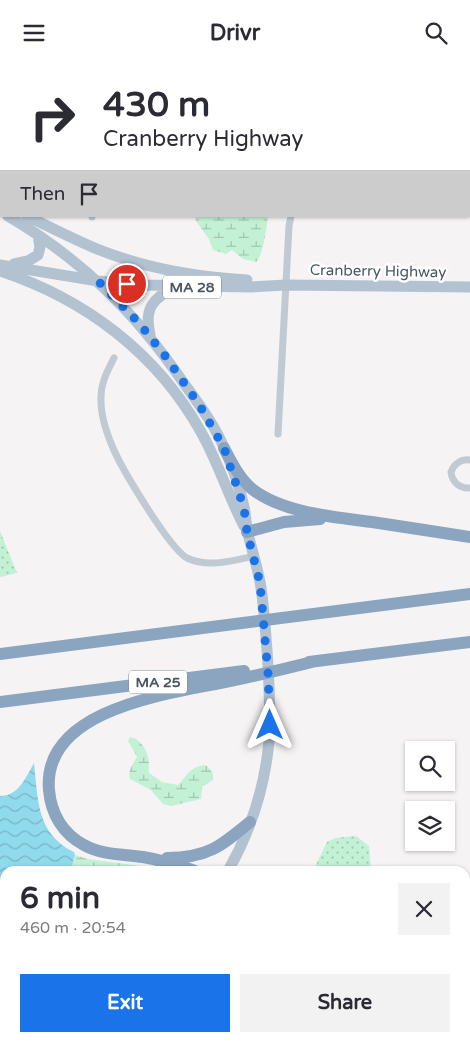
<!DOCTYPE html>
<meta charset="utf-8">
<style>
:root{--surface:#fff;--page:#f2f2f3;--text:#2b2b33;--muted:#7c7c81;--accent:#1a73e8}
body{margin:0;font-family:"Varela Round",sans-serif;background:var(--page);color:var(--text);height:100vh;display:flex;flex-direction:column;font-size:19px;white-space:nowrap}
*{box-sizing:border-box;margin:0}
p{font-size:16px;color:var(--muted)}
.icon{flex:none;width:28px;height:28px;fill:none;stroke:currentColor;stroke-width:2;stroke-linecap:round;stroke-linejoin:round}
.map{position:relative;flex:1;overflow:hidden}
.panel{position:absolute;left:0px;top:801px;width:470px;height:176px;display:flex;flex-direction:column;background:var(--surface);border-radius:15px 15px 0 0;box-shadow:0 1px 4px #0004}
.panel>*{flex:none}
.guide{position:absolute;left:0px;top:0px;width:470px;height:152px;box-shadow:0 1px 4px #0004;background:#fff;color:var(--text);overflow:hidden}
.tools{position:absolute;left:405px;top:676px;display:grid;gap:10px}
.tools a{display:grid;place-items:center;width:50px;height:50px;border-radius:0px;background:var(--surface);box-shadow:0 1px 4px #0004;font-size:25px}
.pin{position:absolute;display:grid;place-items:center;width:42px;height:42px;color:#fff;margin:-21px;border:2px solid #fff;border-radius:50%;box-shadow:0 1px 5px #0007}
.me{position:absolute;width:55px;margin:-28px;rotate:0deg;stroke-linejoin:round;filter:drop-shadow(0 0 4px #0008)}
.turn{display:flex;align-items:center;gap:18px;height:105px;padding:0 20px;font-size:22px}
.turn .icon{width:65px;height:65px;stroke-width:2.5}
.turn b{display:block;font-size:35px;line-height:42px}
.then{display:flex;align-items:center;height:48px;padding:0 20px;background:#0003;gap:10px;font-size:19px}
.round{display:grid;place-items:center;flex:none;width:52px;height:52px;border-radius:0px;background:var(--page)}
.head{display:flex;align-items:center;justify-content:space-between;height:85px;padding:0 20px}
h1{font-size:30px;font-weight:800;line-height:38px}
.cta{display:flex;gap:10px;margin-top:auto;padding:10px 20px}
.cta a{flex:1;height:58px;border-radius:0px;background:var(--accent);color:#fff;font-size:20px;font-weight:800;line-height:58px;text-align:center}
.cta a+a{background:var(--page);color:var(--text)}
header{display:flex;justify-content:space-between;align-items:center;height:65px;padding:0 20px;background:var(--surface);font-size:22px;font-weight:800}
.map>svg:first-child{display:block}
.wetland{fill:url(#wetland-marsh)}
.park{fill:url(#park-dots)}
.water{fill:url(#water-waves)}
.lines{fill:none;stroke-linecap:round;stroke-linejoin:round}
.street{stroke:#c1cad2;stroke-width:7}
.primary{stroke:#b3c2d1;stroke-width:11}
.highway{stroke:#8ba5c1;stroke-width:12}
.route{stroke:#1a73e8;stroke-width:9;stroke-dasharray:0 16.2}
.labels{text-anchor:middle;stroke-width:5;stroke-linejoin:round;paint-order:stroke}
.shield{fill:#fff;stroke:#808990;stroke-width:1}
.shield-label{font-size:14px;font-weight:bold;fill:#4a5661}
.street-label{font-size:15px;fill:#4a5661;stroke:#fff}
</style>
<header><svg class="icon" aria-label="menu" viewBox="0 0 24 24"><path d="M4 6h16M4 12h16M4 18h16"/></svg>Drivr<svg class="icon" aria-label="search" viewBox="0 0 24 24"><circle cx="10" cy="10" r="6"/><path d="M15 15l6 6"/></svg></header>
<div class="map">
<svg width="470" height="977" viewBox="0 0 470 977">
<defs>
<pattern id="wetland-marsh" width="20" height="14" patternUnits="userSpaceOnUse" patternTransform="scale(1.25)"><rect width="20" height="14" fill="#c3f1d5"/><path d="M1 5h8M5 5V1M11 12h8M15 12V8" fill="none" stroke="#a0c6b0"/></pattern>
<pattern id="park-dots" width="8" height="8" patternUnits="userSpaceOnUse" patternTransform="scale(1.25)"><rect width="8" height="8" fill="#c3f1d5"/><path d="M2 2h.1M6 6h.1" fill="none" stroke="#a0c6b0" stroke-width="1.8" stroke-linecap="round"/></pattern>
<pattern id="water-waves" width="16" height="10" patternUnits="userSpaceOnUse" patternTransform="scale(1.25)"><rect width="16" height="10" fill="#90daee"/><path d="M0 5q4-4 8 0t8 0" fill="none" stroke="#78b4c4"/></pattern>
</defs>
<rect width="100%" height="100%" fill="#f5f3f3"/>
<path class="wetland" d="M195,151H268C267,160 263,192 256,197L243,194L232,185L226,189L213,185L209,174L196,156Z
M130,672C139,673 146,683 148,692C150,697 148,702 149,708L162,717L178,720C188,710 189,702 206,700C211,705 214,707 213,715L202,722L201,734L171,741L163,739L151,725L130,714C127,706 133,699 137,692L128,676Z
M75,790L88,794L141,801L155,806H71L72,794Z
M465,873L470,874V977H324V972H465Z"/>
<path class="park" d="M0,466L17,508L0,512Z
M356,771L369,781L371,806H313L327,777L335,773Z"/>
<path class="water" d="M34,698C38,733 36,769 74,787L75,790C72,796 73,801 71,806H5V858L0,873V731C19,731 26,712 34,698Z"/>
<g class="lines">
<path class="street" d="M95,1V0
M343,1V0
M92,152V151
M114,293C107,307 100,319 101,336C101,351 107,369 113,383C122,404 169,483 187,493C208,503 232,496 254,491
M278,369L289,161L291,151
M470,395C461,394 454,399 451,407C452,417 460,424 470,423
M0,965L5,963
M5,977L8,972
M110,977L113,972"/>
<path class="primary" d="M0,139H1
M8,151C81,194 135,247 183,317C198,338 215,360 225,385C233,403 240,423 244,442C246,451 246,460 248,469C252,485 257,501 260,517C264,539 265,562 267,585C269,615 271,646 269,676C265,721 250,767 228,806
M27,151C50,162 73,174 97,184C144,203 195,212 247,215
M14,199L28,196L38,190L40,182L38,170
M0,200L98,216L143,220L251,222L286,220L470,222
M0,206C85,234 157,288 201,367C218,397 228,430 244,461
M150,270C144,244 152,233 176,222"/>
<path class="highway" d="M224,383C232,398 239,413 252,424C283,448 334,452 372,457C405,462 437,467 470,472
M247,467L284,457L320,454
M0,589L470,529
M309,597L470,577
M0,637L244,606
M167,793C207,793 220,782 250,757
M195,806C178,800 161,795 143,792C123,789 102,790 84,780C63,769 51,749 49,725C42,642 174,628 231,616C259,610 288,603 316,596"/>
</g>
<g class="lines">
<path class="route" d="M127,219L98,216L139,258L166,292L200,341L224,383L244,443L247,467L260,518L268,608L270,660"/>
</g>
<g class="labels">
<g class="shield">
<rect x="163" y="210.5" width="58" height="23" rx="4"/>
<rect x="129" y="605.5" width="58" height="23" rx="4"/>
</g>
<g class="shield-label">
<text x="192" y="227">MA 28</text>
<text x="158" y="622">MA 25</text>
</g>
<g class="street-label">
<text transform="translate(378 206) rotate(1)" y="5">Cranberry Highway</text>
</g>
</g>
</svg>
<div class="tools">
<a><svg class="icon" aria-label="search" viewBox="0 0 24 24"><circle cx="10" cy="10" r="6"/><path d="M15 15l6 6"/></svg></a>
<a><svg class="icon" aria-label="layers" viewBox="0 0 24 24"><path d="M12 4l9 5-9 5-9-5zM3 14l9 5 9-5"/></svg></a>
</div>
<div class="pin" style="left:127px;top:219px;background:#d93025"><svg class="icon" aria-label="arrive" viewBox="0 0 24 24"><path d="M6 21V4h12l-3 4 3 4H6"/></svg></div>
<svg class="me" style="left:270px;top:660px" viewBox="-20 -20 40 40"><path d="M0-17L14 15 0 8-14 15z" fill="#1a73e8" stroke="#fff" stroke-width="4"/></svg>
<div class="guide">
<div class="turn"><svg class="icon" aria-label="right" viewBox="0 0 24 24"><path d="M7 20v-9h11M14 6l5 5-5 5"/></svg><div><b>430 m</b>Cranberry Highway</div></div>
<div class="then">Then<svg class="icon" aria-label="arrive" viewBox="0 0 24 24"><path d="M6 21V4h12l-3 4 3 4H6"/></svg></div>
</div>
<section class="panel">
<div class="head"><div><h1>6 min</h1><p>460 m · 20:54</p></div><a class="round"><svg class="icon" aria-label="close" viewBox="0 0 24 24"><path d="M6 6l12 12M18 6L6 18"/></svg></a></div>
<div class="cta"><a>Exit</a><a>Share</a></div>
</section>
</div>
